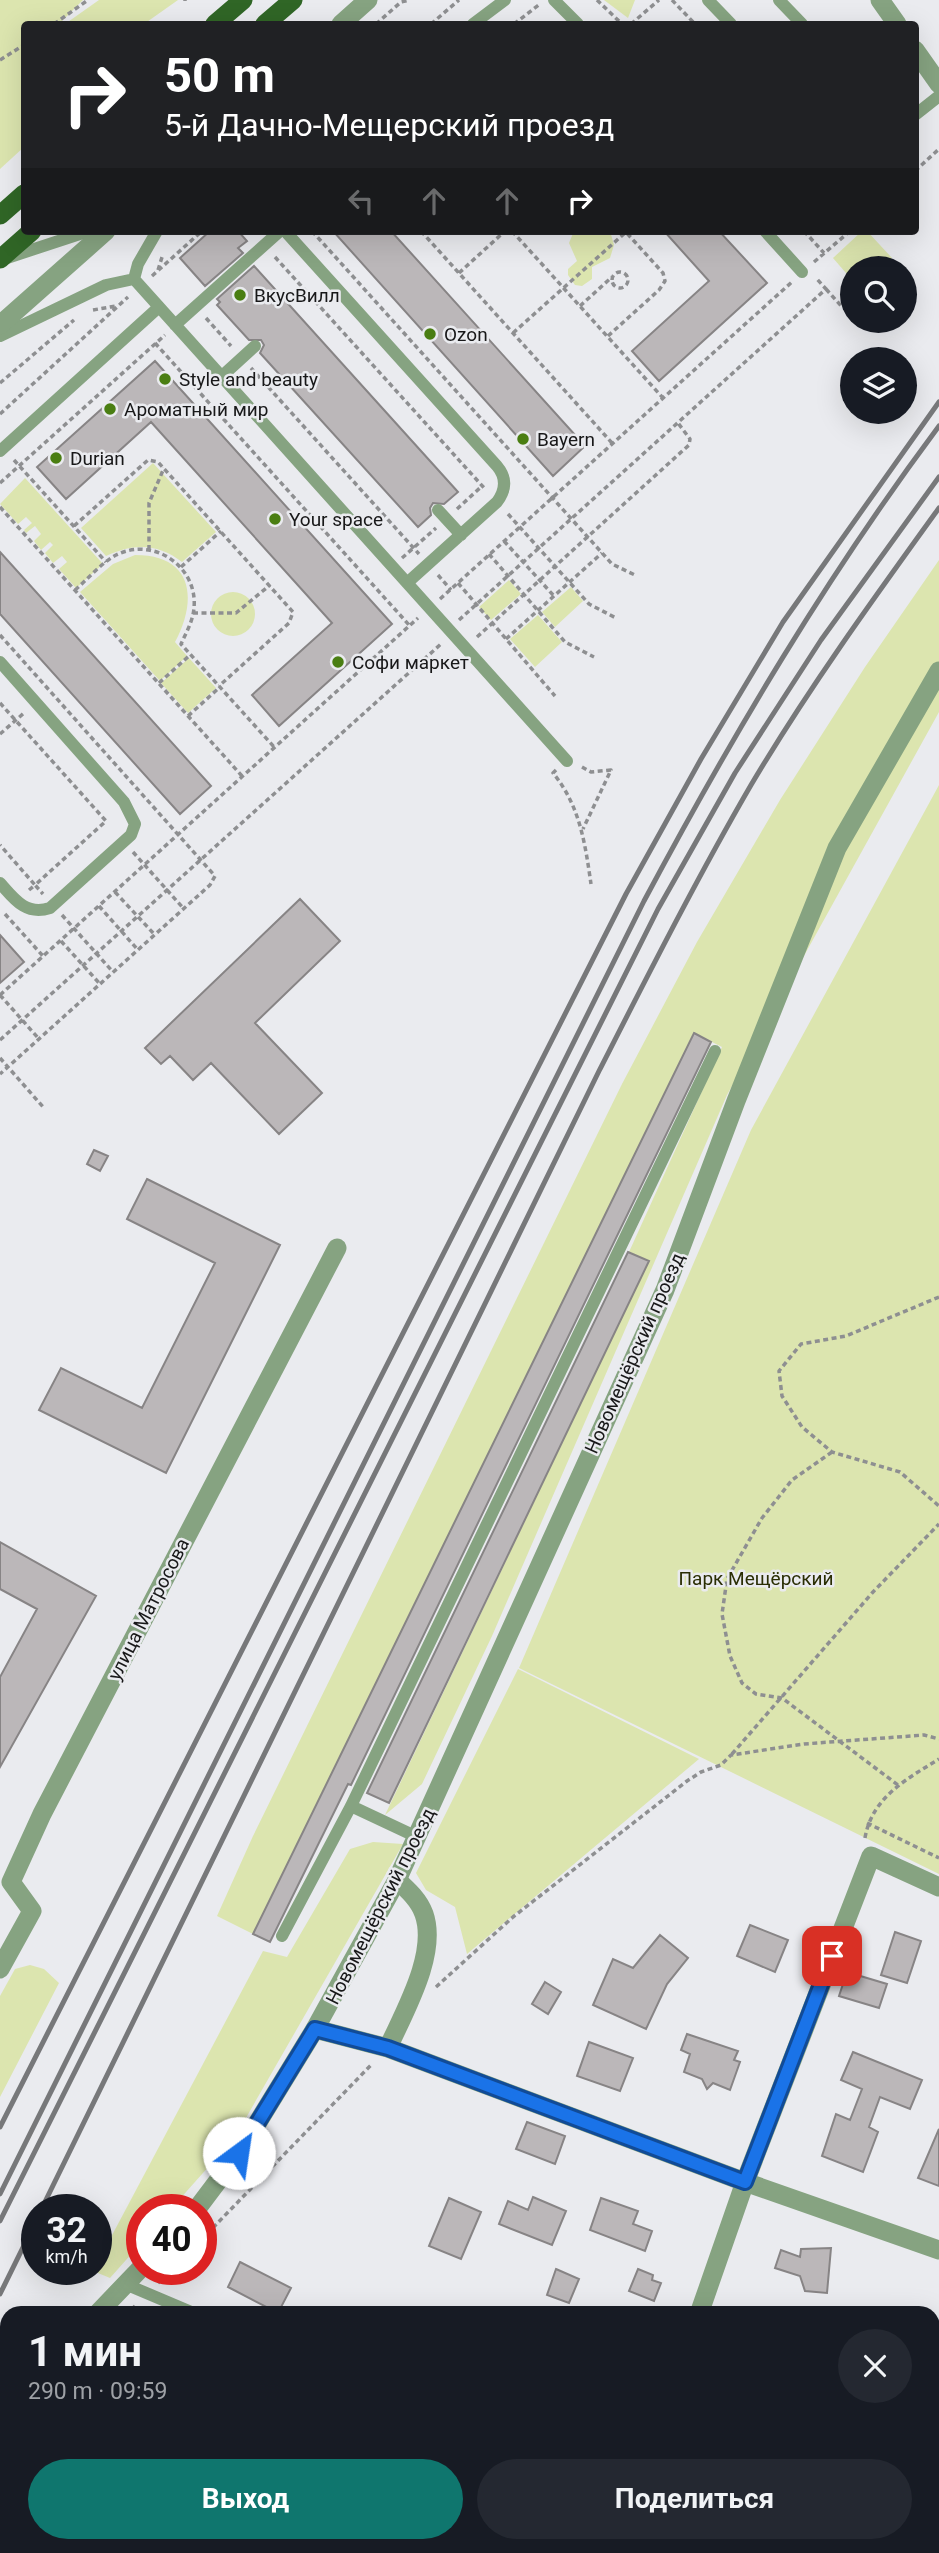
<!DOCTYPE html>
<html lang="ru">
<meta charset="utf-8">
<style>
:root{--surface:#171b24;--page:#242831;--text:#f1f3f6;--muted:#9ea1a6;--accent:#0f766e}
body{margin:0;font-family:Roboto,sans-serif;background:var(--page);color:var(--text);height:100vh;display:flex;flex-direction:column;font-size:26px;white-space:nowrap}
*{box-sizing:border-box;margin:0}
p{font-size:23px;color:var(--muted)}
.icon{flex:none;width:38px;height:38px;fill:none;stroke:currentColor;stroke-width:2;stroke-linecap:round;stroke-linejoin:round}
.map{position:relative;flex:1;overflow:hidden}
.details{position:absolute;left:0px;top:2306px;width:940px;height:247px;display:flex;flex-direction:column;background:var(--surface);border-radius:21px 21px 0 0;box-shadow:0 7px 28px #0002}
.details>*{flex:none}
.banner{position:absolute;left:21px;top:21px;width:898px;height:214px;border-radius:7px;box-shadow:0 7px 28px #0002;background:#202124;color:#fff;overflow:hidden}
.fabs{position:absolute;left:840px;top:256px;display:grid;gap:14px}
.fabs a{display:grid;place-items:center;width:77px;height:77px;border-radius:50%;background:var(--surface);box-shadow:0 7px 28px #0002;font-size:35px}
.speed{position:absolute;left:21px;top:2194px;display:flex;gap:14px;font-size:35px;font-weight:700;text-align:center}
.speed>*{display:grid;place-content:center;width:91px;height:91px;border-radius:50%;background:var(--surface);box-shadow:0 7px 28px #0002;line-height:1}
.speed small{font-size:18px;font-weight:400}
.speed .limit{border:10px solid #d22;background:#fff;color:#111}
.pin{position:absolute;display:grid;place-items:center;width:60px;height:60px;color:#fff;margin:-30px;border-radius:14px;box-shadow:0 4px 10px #0006}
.me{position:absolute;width:77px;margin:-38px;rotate:31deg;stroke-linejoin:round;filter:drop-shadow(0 0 5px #0008)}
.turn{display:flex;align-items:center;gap:24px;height:147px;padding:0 28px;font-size:32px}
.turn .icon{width:91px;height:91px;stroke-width:2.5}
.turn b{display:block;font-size:49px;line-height:60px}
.lanes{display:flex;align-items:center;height:66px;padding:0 28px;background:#0003;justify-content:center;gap:35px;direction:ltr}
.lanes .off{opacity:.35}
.round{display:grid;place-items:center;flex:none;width:74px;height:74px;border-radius:37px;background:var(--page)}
.summary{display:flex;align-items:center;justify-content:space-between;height:119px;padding:0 28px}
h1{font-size:42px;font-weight:700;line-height:52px}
.cta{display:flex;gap:14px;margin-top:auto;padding:14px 28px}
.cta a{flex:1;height:80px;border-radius:42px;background:var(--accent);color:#fff;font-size:28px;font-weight:700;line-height:80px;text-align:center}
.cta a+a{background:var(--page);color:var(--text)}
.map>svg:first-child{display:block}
.green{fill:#dce5af}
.building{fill:#bbb7b9;stroke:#878485;stroke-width:2}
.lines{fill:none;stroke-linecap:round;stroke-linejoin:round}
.path{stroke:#8e8f91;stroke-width:3.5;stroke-dasharray:5 3.5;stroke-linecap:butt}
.service{stroke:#86a381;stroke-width:12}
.minor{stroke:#86a381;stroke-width:19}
.tertiary{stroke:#86a381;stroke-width:19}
.primary{stroke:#306626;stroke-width:19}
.rail{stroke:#77787a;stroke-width:5}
.route-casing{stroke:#114b97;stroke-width:18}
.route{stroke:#1a73e8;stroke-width:12}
.poi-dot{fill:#4a7e12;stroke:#eaebef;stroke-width:2.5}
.labels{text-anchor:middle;stroke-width:5;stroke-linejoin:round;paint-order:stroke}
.poi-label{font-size:19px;fill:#181819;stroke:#eaebef;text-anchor:start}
.street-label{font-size:19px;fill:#181819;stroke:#eaebef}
.park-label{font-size:19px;fill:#2a2e04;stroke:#eaebef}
</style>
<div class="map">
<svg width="939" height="2553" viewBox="0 0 939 2553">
<rect width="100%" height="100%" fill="#eaebef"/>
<path class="green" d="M0,0H83L59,24H24V147L0,169Z
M99,0H178L144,24H65Z
M604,0H635L628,18Z
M574,231H610L614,245L610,258L592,267V279L582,286L575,285L568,275V269L577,261L569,243Z
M862,231H867L892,258L881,268H852V280L833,258Z
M153,463L216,532L182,562C158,543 133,543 106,556L81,528Z
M25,478L103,564L76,588L59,569L67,562L62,556L53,563L45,553L53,545L50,542L41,550L34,541L41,534L35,526L26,533L24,530L32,523L26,517L18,524L0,504Z
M135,555C193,555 198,599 175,642L187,656L160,681L80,592L113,564Z
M939,560V712L727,1095L492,1636L422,1784L385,1815L648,1262L629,1252L722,1047L694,1033L253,1934L217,1916L253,1836L622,1084L697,942L780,800L865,667Z
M509,580L521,594L491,620L479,607Z
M571,587L583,601L555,627L542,612Z
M211 614a22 22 0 1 1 44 0a22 22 0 1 1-44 0Z
M538,615L562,642L535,667L510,639Z
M189,658L216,688L188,713L161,683Z
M939,785V1874L519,1668L751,1130Z
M518,1669L699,1759L467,1954L455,1907L426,1890L416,1873Z
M373,1842L403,1844L235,2137L170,2210H142V2242L110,2278L93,2271L263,1951L287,1957L350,1849Z
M30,1965L44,1969L59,1983L0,2097V1996L15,1969Z"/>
<path class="building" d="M210,231H238L247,241L238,248L243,253L205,286L180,258Z
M333,231H391L585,446L553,476Z
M664,231H719L767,283L659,381L632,351L709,281Z
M254,266L458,492L444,504L433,503L430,508L431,515L418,527L260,353L264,345L261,340H249L217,305L220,302L217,299Z
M155,361L392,624L279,726L252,695L332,623L151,422L66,499L37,467Z
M0,552L211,786L180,814L0,614Z
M300,899L340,941L255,1023L322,1093L279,1134L211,1063L193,1080L170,1056L161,1064L145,1048Z
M0,935L24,962L0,983Z
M694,1033L711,1042L351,1785L348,1784L270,1942L253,1934Z
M94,1150L108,1156L100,1171L87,1164Z
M147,1179L280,1245L166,1473L39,1410L61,1368L142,1408L215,1263L127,1219Z
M628,1252L649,1261L389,1803L367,1793Z
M0,1542L96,1596L0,1767V1677L37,1609L0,1589Z
M750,1925L788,1940L775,1972L737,1956Z
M895,1932L921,1941L907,1983L881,1975Z
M660,1935L688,1958L667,1984L646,2029L593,2005L613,1959L633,1968Z
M847,1972L887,1984L879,2008L839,1996Z
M545,1982L561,1992L548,2014L532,2004Z
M687,2034L738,2051L734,2060L740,2062L730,2090L713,2083L707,2089L702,2079L684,2072L690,2054L681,2050Z
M589,2042L633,2058L620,2091L577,2076Z
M853,2052L922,2080L910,2109L880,2097L869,2127L878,2132L863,2172L822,2156L836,2114L850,2120L862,2089L841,2080Z
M527,2122L565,2136L555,2164L516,2149Z
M939,2129V2186L918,2178Z
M533,2197L566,2211L552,2245L499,2224L508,2201L528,2210Z
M449,2198L481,2212L461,2259L429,2246Z
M601,2198L638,2211L633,2224L652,2231L645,2251L590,2230Z
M831,2248L827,2293L805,2291L800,2276L775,2268L781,2250L800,2257L801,2249Z
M240,2262L291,2288L278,2313L228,2287Z
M556,2269L579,2279L569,2303L547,2295Z
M638,2269L653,2275L652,2280L661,2283L654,2301L629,2291Z"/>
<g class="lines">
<path class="path" d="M597,0L622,24
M672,0L695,24
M185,1V0
M54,24L88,0
M376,24L401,2L410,0
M431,24L459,0
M514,24L540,4
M631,24L659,0
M0,60L24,45
M915,171L939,149
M312,231L612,564L637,576
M421,231L612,443
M512,231L663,398
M804,231L824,253
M275,257L486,490
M814,262L850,231
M158,270L163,254
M612 280a8 8 0 1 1 16 0a8 8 0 1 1-16 0Z
M459,273L505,231
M152,276L202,231
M826,289L843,308
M580,306L612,277
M93,310L116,306
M206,318L231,346
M513,333L626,232
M608,336L659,290L665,281L663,273L625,231
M155,343L410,626
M251,368L419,554
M0,383L74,320
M0,414L128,297
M14,460L106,562
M0,483L165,335
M0,507L242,776
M457,509L482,486
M508,514L589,604L616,618
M74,526L148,460L158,462L293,612L289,623L219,686
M504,541L554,596
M149,550V503L164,468
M489,554L565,642L594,657
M402,558L436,528
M181,567L221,531
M438,575L451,590
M458,583L555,696
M75,590C88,579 101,563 116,555C154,536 198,567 194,608C193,621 186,633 181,644L275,748
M440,599L793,281
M193,613H236L270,585
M459,620L826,289L816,278
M0,635L215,876L210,885L0,1074
M477,637L689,445L690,439L678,423
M506,639L602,553
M159,683L190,655
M0,703L106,821L35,885L0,845
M188,716L220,687
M0,734L24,713
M582,767L591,772L611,770L583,829
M556,770L553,773C580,806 585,843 591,884
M133,852L184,909
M29,890L35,885L43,894
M115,892L155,935
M99,906L138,950
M5,914L43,956
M62,915L113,972
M61,941L100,984
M0,995L418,618
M0,995L39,1039
M0,1040L441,644
M0,1058L44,1108
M939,1297L846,1336L801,1344L779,1371L782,1396L802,1427L832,1452L900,1472L939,1506
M832,1452L792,1480L762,1518L727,1579L722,1614L730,1656L742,1683L756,1694L782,1698L898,1785
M732,1754L873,1592L939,1524
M867,1823L939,1858
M865,1838C872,1797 907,1779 939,1759
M436,1987L513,1917L687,1781L701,1772L721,1765L731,1755L804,1744L924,1735L939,1739
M201,2240L372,2064
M158,2283L171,2270
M127,2314L135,2306
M0,2514L7,2499"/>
<path class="service" d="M554,0L578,24
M708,0L731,24
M779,0L802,24
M473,24L505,0
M915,115L939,96
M285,231L497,466C507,478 506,490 497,502L407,583
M765,231L802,272
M7,258L89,231
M134,279L567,761
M134,279L138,264L157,231
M175,325L280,231
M0,336L106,285L134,279
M221,377L255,346
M0,451L159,307
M438,510L461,535
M0,662L124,802L135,824L131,835L50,908C26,916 14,899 0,883
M351,1806L417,1837
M282,1936L351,1806L715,1051
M125,2284L196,2314"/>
<path class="minor" d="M880,0L897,24
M915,50L939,84
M0,1969L32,1911L11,1882L42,1814L337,1248
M315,2029L388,2048L745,2182L939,2250
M388,2048C404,2012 438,1954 424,1914C419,1900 408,1890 397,1880
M699,2314L745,2182L871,1856L939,1887
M617,2553L619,2546"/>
<path class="tertiary" d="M341,24L368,0
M0,325L106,231
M196,2210L239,2153L315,2029L397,1880L665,1290L736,1101L837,848L939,671
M97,2314L142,2267
M0,2473L7,2458"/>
<path class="primary" d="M215,24L243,0
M265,24L293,0
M0,215L24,194
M0,259L32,231"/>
<path class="rail" d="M0,2127L626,894L701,759L783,622L939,402
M0,2194L644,901C732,736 827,576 939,426
M41,2210L599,1071C648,975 697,878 751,785C808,689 874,598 939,508
M0,2221L658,909L735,773L821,640L939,477
M0,2294L37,2219"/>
</g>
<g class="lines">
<defs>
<path id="route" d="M239,2153L315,2029L388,2048L745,2182L832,1956"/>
</defs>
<use href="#route" class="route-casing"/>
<use href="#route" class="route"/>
</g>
<g class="poi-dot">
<circle cx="240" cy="295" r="7"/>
<circle cx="430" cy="334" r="7"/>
<circle cx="165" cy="379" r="7"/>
<circle cx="110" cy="409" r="7"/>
<circle cx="523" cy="439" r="7"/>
<circle cx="56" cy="458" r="7"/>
<circle cx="275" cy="519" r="7"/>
<circle cx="338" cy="662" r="7"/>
</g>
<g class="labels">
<g class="poi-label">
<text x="254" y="302">ВкусВилл</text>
<text x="444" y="341">Ozon</text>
<text x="179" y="386">Style and beauty</text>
<text x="124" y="416">Ароматный мир</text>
<text x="537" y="446">Bayern</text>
<text x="70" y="465">Durian</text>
<text x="289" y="526">Your space</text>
<text x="352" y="669">Софи маркет</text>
</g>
<g class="street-label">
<text transform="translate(634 1353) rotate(-66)" y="7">Новомещёрский проезд</text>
<text transform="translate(148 1609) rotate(-63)" y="7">улица Матросова</text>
<text transform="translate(380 1906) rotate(-63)" y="7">Новомещёрский проезд</text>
</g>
<g class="park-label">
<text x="756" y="1585">Парк Мещёрский</text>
</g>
</g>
</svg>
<div class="fabs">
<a><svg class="icon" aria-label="search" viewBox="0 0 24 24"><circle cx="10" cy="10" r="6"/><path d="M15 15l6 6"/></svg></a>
<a><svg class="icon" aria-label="layers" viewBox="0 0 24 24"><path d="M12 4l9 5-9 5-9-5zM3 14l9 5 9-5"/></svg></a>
</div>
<div class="speed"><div>32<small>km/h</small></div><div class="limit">40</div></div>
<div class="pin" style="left:832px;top:1956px;background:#d93025"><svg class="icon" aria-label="arrive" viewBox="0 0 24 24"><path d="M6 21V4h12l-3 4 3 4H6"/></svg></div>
<svg class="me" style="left:239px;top:2153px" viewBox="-20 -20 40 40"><circle r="19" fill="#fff"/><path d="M0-13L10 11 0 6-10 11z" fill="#1a73e8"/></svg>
<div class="banner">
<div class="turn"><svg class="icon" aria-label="right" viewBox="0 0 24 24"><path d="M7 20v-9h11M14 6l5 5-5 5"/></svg><div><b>50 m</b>5-й Дачно-Мещерский проезд</div></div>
<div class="lanes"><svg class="icon off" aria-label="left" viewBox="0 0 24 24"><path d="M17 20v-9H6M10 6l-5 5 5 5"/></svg><svg class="icon off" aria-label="ahead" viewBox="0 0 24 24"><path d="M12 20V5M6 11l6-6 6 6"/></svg><svg class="icon off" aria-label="ahead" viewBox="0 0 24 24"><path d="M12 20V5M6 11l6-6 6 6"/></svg><svg class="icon" aria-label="right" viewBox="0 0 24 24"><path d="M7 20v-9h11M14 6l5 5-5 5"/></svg></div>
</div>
<section class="details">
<div class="summary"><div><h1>1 мин</h1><p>290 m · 09:59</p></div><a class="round"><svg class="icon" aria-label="close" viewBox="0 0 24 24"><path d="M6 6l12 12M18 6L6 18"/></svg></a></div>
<div class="cta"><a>Выход</a><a>Поделиться</a></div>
</section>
</div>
